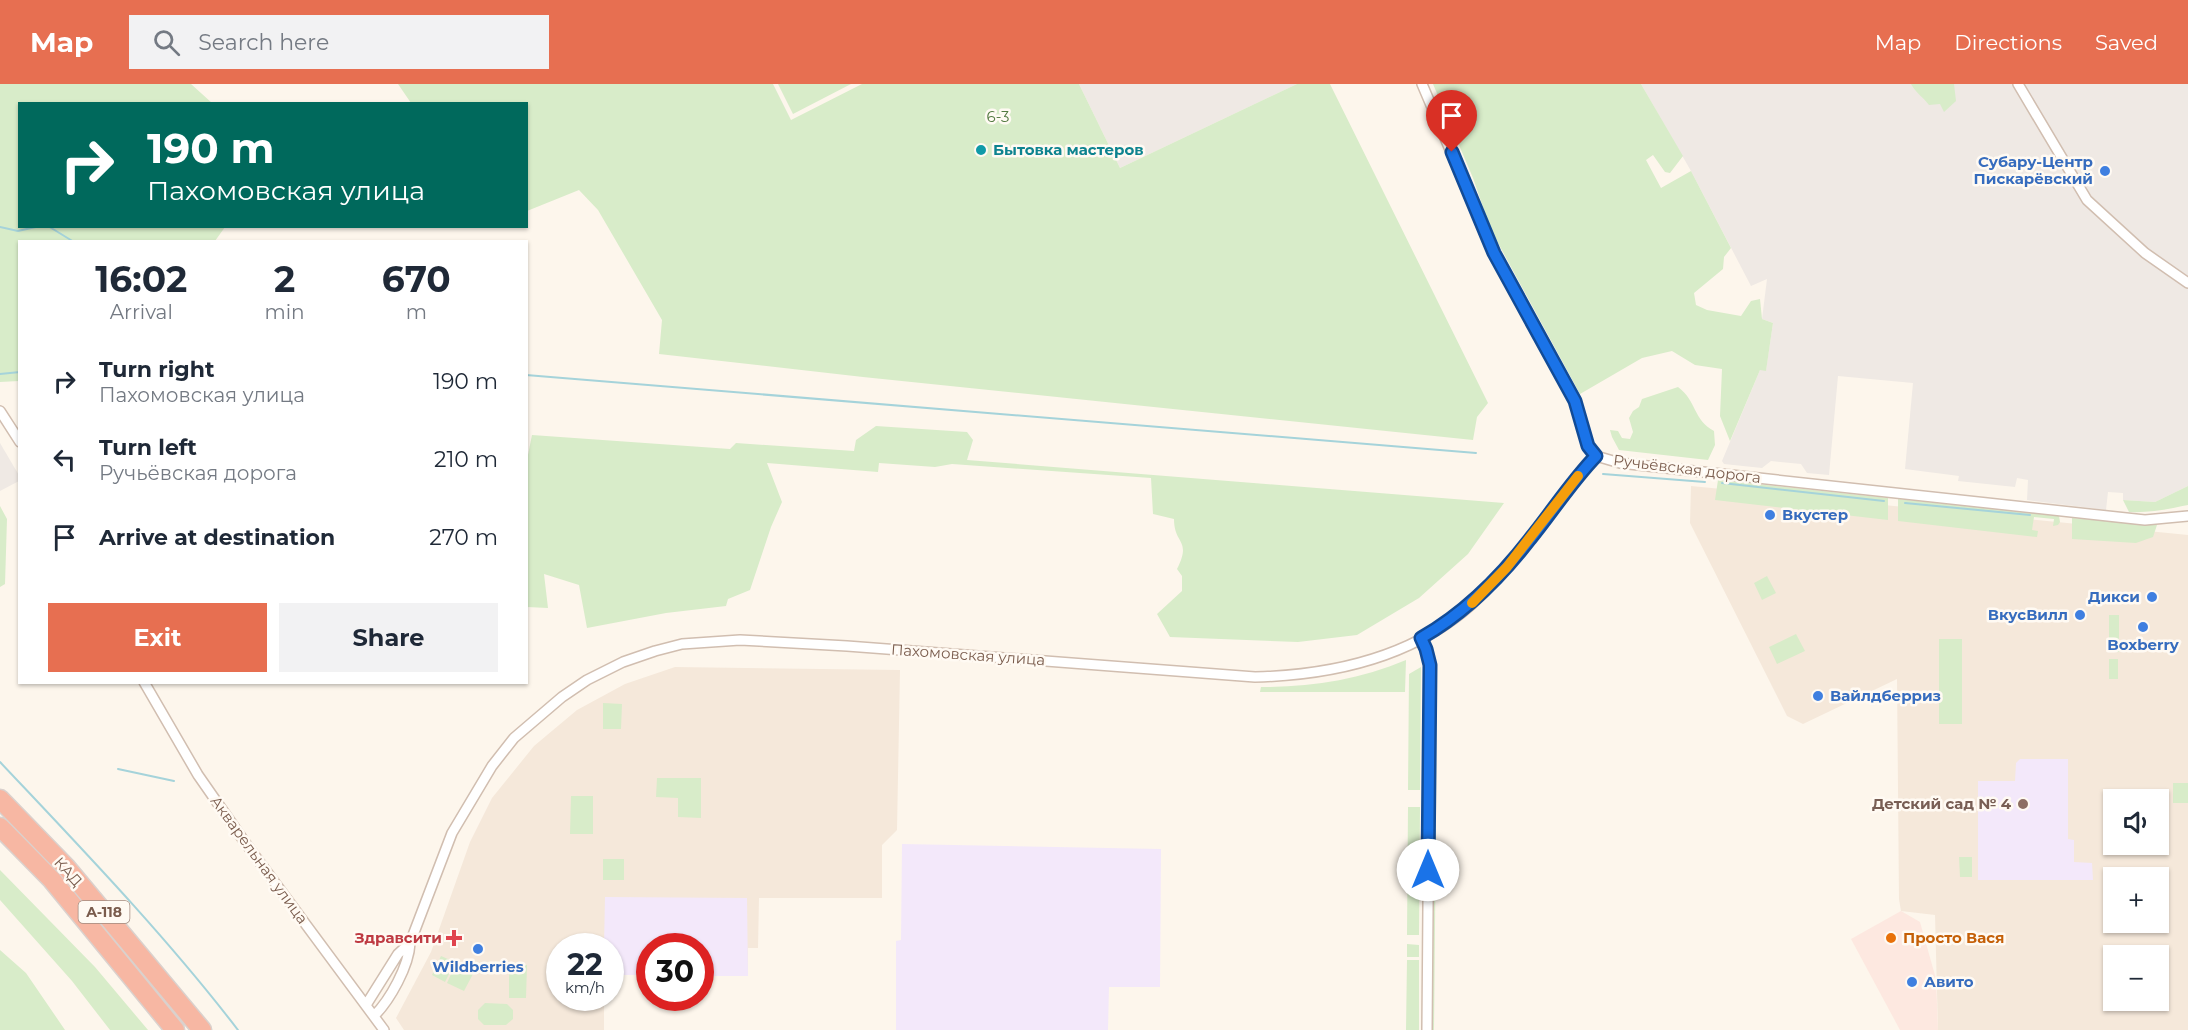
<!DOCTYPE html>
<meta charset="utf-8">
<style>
:root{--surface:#fff;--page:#f2f2f3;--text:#1f2937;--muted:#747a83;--accent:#e76f51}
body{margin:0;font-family:Montserrat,sans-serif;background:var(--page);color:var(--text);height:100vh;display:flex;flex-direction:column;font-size:22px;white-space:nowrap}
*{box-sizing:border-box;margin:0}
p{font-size:20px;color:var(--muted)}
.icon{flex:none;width:33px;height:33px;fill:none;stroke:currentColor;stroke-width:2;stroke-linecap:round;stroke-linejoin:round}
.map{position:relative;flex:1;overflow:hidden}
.panel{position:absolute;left:18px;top:156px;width:510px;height:444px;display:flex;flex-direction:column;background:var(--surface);border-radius:0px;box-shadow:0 2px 4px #0004}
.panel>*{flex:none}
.banner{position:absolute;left:18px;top:18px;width:510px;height:126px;border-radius:0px;box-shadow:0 2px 4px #0004;background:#00695c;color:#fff;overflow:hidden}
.controls{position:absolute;left:2103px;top:705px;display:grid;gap:12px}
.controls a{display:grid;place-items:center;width:66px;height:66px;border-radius:0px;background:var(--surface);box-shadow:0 2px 4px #0004;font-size:30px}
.speed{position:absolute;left:546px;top:849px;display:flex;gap:12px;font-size:30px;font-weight:700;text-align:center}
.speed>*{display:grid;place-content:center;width:78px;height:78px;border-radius:50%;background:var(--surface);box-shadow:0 2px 4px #0004;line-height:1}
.speed small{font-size:15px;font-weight:400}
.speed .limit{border:9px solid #d22;background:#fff;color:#111}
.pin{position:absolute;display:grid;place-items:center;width:51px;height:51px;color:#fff;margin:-62px -26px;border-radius:50% 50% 50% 0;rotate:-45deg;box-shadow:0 0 6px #0007}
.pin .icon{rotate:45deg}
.me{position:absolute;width:66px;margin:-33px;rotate:0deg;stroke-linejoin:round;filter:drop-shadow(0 0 4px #0008)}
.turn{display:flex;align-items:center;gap:21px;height:126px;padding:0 30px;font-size:27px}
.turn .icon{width:78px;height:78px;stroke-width:2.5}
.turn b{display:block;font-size:42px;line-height:51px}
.eta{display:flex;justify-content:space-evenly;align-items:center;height:102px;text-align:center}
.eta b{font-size:36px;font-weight:700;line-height:42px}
.cta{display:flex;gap:12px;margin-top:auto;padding:12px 30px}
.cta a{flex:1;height:69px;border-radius:0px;background:var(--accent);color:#fff;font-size:24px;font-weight:700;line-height:69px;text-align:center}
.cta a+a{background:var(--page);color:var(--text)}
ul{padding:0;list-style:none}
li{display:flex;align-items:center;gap:18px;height:78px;padding:0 30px}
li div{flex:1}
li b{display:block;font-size:22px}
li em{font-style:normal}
header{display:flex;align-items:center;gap:36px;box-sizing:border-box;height:84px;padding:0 30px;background:var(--accent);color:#fff}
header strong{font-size:28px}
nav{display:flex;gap:33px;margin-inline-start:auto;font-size:21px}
.search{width:420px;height:54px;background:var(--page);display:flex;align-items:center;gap:15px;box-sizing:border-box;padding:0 21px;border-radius:0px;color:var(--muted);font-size:22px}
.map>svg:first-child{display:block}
.residential{fill:#f5e8da;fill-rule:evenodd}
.commercial{fill:#fde8e0}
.industrial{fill:#efe9e4}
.education{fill:#f3e8fa}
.green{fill:#d8ecc9}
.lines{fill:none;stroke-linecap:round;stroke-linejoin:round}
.stream{stroke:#a5d3da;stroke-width:2}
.minor-casing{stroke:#d1beb0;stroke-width:12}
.motorway-casing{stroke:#dad1cd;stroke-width:21}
.minor{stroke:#fff;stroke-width:9}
.motorway{stroke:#f7b7a3;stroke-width:18}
.route-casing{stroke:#114b97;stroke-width:15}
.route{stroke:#1a73e8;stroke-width:10}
.slow{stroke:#f59e0b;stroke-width:10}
.culture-dot{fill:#0f9aa8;stroke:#fffaf3;stroke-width:2}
.shop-dot{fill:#3f7fe0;stroke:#fffaf3;stroke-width:2}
.education-dot{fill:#8d6e63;stroke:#fffaf3;stroke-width:2}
.health-dot{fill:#e0444e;stroke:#fffaf3;stroke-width:2}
.food-dot{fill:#e8710a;stroke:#fffaf3;stroke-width:2}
.labels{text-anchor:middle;stroke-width:5;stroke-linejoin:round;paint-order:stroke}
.shield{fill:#fffaf3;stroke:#a28b7f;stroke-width:1.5}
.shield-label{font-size:14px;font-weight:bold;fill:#7a5c4d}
.park-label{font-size:15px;fill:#537a41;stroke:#fffaf3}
.culture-label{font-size:15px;font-weight:bold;fill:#0d838f;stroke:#fffaf3;text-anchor:start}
.shop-label{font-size:15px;font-weight:bold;fill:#366cbe;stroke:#fffaf3;text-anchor:end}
.street-label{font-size:15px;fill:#7a5c4d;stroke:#fffaf3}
.education-label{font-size:15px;font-weight:bold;fill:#785e54;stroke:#fffaf3;text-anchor:end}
.health-label{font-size:15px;font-weight:bold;fill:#be3a42;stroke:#fffaf3;text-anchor:end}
.food-label{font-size:15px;font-weight:bold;fill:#c56008;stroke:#fffaf3;text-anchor:start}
</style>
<header>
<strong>Map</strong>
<div class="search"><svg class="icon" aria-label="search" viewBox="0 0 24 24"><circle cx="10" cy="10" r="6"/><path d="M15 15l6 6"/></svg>Search here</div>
<nav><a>Map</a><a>Directions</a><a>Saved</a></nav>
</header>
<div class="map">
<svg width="2188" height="946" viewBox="0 0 2188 946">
<rect width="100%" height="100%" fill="#fdf6ec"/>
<path class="residential" d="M1691,402L2188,451V946H1938L1935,831L1901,827L1899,815L1897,595L1803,640L1787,632L1690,439ZM2114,716H2158V760H2114ZM2114,794H2158V838H2114ZM2114,872H2158V916H2114Z
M675,583L900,586L897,746L882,761V814H759L758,864H748V892H701L700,862H650L649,891H611L610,862H560V914H604V946H404L396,934L431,868L470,758L492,714L534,662L577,626L625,600Z"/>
<path class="commercial" d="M1901,827L1920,838L1936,895L1938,946H1900L1851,855Z"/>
<path class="industrial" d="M1079,0H1297L1120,84Z
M1641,0H2188V402L2155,418L2123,416V409L2108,408L2106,426L2027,416L2028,396L2017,394L2015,403L1958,397L1959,392L1905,385L1913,299L1838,292L1829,391L1807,389L1801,380L1771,377L1762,384L1724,380L1722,377L1760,286H1766L1773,239L1762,235L1767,195L1751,202L1691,87Z
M0,359L20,393L19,397L0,407Z"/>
<path class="education" d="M2020,675H2068V755L2074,756V778L2092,779L2093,796H1978V697H2015L2016,679Z
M902,760L1161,765L1160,903H1109L1108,946H896V857L901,856Z
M605,813L747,814L748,892H701L700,862H650L649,891H611L610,862H604Z"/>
<path class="green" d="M0,0H191L212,19L20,20V142L225,143L215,157L20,158L19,297L0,298Z
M398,0H773L791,36L862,0H1079L1120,84L1297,0H1330L1488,319L1477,333L1473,356L863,293L659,270L662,236L598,126L579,106L527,127L526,20L411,19Z
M778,0H851L793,30Z
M1433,0H1641L1683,72L1670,89L1665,88L1653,71L1646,76L1661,104L1691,87L1731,164L1724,173L1723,185L1694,209L1696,221L1707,226L1741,232L1751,217L1760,215L1762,235L1773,239L1766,287L1760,286L1730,357L1720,332L1722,285L1695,281L1672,267L1642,274L1580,310L1491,146L1473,94Z
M1911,0H1954L1956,17L1944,28L1940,20L1929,21C1923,13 1916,9 1911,0Z
M1678,303C1697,317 1693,336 1714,347L1715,361L1708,376L1619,366L1612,353L1610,346L1618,347L1622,354L1630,355L1633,348L1629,334L1633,327L1639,323L1642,315Z
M876,342L967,348L973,356L967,376L1504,419L1468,470L1419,514L1357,551L1298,558L1170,553L1157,530L1182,507V492L1177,485C1192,455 1174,461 1174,435L1153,430L1151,394L952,380L935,383L879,379L878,388L767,379L782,418L771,443L750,506L728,515L726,522L666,529L587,544L579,501L544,490L548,524L527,523L526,381L532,351L730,365L736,359L854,367L856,356Z
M1718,396L1888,414V436L1715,416Z
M2188,402V421C2168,425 2150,429 2129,428L2123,416L2155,418Z
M1898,415L2059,432L2060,438L2058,441L2053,442L2054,435L2034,433L2032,446L2038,447L2037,453L1898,437Z
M0,422L7,435L5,500L0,503Z
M2072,434L2157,441L2153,453L2136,459L2072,455Z
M1767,492L1776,509L1762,516L1754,499Z
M2109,531H2119V568H2109Z
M1796,550L1805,567L1777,580L1769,563Z
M1939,555H1962V640H1939Z
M2109,575H2118V595H2109Z
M1406,576L1405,608H1260L1261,603C1311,603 1359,596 1406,576Z
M1434,579H1437L1436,730L1433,727Z
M1421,583L1420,706H1408L1409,590Z
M603,619L622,620L621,645H603Z
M657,694H701V734L678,733V714L656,713Z
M2173,699H2188V719H2173Z
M571,712H593V750H570Z
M1408,723H1420L1419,851H1407Z
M1436,740L1434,946H1431L1432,744Z
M1959,773H1972V793H1960Z
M603,775H624V796H603Z
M0,786L95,883L148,946H110L72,897L0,816Z
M1407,860L1419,861V873H1407Z
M0,866L26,889L65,946H0Z
M441,872L455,878L445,898L432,891Z
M1407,876H1419V946H1406Z
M456,879L474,888L464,907L447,899Z
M509,880L527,881L526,914H509Z
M485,919L507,920L513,926V935L506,941H484L478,935V926Z"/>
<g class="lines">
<path class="stream" d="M48,142L74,158
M0,143L18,147L40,142
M0,290L20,288
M526,291L1476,369
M1603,390L1705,398
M1722,399L1884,417
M1905,419L2030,431
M0,678C82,765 165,851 238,946
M118,685L174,697"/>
<defs>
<path id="minor" d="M1422,0L1494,169L1575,317L1588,362L1596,372L1620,379L2117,433L2145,436L2188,432
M2018,0L2087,116L2145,169L2188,199
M0,327L20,358
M1421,554L1426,565L1430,581L1427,946
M144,598L198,691L244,757L384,946
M366,921L398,870L410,859
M374,932C390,916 409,882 410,859L452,749L492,682L514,654L562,613L587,596L623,578L655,567L682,560L740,556L847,562L1255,593C1332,591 1413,573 1472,520C1514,481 1548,432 1583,386L1596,372"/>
<path id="motorway" d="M0,715L66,783L202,946
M0,743L52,796L175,946"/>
</defs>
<use href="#minor" class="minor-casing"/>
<use href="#motorway" class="motorway-casing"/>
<use href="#minor" class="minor"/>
<use href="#motorway" class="motorway"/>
</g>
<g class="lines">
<defs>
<path id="route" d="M1428,786L1430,581L1426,565L1421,554C1465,529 1499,495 1530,455C1552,428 1571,398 1596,372L1588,362L1575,317L1494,169L1452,68"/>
</defs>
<use href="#route" class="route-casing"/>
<use href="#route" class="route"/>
<path class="slow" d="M1472,519L1507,483L1578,392"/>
</g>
<circle class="culture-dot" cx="981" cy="66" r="6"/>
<g class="shop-dot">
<circle cx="2105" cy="87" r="6"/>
<circle cx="1770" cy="431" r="6"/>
<circle cx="2152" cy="513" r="6"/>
<circle cx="2080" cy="531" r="6"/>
<circle cx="2143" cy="543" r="6"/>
<circle cx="1818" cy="612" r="6"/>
<circle cx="478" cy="865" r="6"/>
<circle cx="1912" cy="898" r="6"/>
</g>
<circle class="education-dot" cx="2023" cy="720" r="6"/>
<path class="health-dot" d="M451 845h6v6h6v6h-6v6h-6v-6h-6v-6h6z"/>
<circle class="food-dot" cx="1891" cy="854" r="6"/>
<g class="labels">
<rect class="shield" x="78.5" y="817" width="51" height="22" rx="4.5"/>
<g class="shield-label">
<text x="104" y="833">А-118</text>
</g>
<g class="park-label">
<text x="998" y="38">6-3</text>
</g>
<g class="culture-label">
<text x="993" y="71">Бытовка мастеров</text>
</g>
<g class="shop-label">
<text x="2093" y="83">Субару-Центр<tspan x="2093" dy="17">Пискарёвский</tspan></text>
<text x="1782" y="436" text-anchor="start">Вкустер</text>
<text x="2140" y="518">Дикси</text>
<text x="2068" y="536">ВкусВилл</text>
<text x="2143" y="566" text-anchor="middle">Boxberry</text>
<text x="1830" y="617" text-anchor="start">Вайлдберриз</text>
<text x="478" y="888" text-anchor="middle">Wildberries</text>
<text x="1924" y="903" text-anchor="start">Авито</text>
</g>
<g class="street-label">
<text transform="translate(1687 385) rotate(7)" y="5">Ручьёвская дорога</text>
<text transform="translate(968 571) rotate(4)" y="5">Пахомовская улица</text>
<text transform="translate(259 776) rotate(54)" y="5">Акварельная улица</text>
<text transform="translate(68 788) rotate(48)" y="5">КАД</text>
</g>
<g class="education-label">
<text x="2011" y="725">Детский сад № 4</text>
</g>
<g class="health-label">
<text x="442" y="859">Здравсити</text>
</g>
<g class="food-label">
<text x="1903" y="859">Просто Вася</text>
</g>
</g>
</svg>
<div class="controls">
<a><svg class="icon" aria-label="sound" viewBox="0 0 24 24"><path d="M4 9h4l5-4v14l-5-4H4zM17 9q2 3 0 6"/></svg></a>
<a>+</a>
<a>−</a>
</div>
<div class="speed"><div>22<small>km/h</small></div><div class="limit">30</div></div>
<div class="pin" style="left:1452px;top:68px;background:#d93025"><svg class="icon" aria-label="arrive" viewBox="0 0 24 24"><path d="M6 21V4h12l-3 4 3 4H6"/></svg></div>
<svg class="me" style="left:1428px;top:786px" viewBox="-20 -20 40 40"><circle r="19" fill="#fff"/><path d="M0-13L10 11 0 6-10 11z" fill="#1a73e8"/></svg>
<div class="banner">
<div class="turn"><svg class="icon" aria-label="right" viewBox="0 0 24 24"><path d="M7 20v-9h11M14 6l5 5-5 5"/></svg><div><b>190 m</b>Пахомовская улица</div></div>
</div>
<section class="panel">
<div class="eta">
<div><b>16:02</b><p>Arrival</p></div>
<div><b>2</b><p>min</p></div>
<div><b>670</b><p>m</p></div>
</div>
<ul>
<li><svg class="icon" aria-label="right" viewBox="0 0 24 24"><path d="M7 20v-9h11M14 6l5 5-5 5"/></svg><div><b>Turn right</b><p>Пахомовская улица</p></div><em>190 m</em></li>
<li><svg class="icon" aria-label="left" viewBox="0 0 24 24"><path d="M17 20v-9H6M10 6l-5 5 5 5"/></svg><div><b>Turn left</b><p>Ручьёвская дорога</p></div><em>210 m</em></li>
<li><svg class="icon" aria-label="arrive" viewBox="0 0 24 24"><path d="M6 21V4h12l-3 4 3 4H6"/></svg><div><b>Arrive at destination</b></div><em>270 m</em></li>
</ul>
<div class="cta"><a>Exit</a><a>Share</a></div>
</section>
</div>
